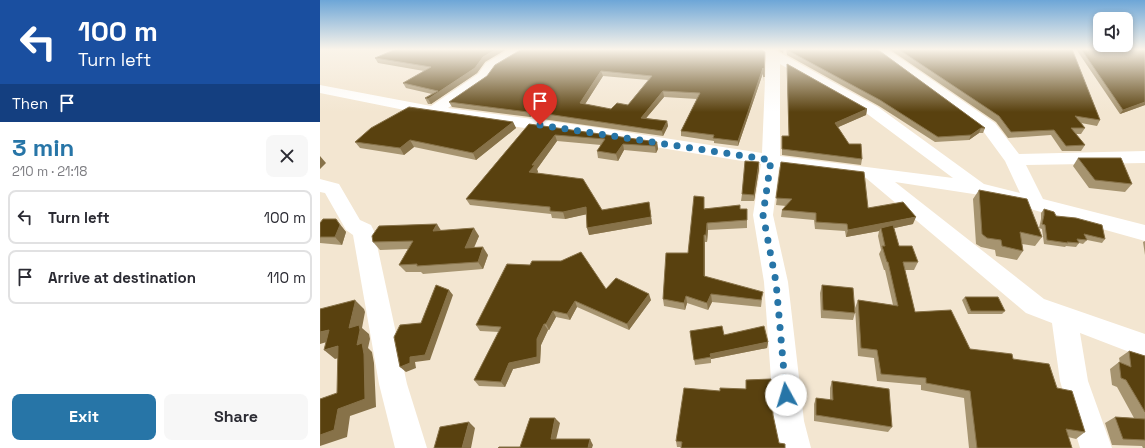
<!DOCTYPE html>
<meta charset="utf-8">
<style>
:root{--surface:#fff;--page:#f7f7f7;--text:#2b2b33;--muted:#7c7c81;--line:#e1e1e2;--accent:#2775a7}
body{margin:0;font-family:"Space Grotesk",sans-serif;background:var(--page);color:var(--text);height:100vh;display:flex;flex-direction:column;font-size:15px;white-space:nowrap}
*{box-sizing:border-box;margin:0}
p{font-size:13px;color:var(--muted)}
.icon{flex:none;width:22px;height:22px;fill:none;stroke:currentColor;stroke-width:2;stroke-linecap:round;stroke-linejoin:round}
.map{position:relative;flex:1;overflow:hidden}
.details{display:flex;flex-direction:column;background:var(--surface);width:320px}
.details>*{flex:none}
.guide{background:#1a4fa0;color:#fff;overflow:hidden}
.buttons{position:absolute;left:773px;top:12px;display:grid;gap:8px}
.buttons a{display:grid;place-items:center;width:40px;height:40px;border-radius:8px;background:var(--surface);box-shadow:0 2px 6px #0003;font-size:20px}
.pin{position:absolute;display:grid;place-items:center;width:34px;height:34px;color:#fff;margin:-41px -17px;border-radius:50% 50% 50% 0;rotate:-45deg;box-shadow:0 0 4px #0007}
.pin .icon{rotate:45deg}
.me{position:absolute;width:44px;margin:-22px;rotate:354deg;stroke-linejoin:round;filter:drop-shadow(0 0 3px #0008)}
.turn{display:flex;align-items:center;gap:14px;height:84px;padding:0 12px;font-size:18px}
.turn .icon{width:52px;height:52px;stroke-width:2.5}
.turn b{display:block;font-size:28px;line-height:34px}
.then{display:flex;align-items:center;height:38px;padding:0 12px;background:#0003;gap:8px;font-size:15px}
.round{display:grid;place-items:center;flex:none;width:42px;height:42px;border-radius:8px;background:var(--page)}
.summary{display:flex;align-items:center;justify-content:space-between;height:68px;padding:0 12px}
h1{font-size:24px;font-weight:600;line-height:30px;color:var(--accent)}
.button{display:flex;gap:8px;margin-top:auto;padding:8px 12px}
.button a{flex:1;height:46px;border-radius:8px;background:var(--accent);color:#fff;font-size:16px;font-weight:600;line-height:46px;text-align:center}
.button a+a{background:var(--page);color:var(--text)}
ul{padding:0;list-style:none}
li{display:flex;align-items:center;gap:12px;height:54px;margin:0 8px 6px;padding:0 4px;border:2px solid var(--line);border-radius:8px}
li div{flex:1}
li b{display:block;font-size:15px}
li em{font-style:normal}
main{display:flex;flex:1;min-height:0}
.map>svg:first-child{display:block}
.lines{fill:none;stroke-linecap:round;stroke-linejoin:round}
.minor{fill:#fff;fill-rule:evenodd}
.wall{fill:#a69470;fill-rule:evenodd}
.shaded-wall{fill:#877249}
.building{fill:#59410f;stroke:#877249;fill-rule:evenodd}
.route{stroke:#2775a7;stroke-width:7;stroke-dasharray:0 12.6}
</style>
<main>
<section class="details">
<div class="guide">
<div class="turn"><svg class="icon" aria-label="left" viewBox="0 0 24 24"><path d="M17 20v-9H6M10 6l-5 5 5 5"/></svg><div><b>100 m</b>Turn left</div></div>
<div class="then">Then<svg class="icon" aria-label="arrive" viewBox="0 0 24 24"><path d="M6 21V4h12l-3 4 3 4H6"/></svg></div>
</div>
<div class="summary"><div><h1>3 min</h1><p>210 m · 21:18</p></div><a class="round"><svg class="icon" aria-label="close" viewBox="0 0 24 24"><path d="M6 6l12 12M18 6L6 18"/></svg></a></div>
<ul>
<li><svg class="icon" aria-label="left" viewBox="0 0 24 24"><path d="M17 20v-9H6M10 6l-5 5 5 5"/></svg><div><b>Turn left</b></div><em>100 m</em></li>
<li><svg class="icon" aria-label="arrive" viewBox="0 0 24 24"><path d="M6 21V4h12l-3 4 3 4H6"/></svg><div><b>Arrive at destination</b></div><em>110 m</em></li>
</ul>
<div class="button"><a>Exit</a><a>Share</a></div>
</section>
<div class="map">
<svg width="825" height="448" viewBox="0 0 825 448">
<rect width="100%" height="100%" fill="#f3e6d1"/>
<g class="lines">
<path class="minor" d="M190,49H206L204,52L176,69L168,80L128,108L266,126L442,153L446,56L437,49H453L558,107L664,184L700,193L685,161L663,131L552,49H567L675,123L699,154L825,151V163L706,165L723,199L825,225V241L660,195L575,182L724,299L825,334V358L760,333L768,381L792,448H760L740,381L732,323L706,313L546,178L459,167L453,215L468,282L484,421L491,448H459L454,421L444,282L433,215L441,164L266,136L114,116L0,93V85L111,106L158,74L166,63ZM460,64L546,113L633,178L460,156Z
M0,179L19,184L40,220L51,225L54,231L87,384L107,448H75L59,384L33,235L26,230L5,193L0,192Z"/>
</g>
<path class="wall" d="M456,49H464L463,53Z
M466,49H557L665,128L663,133H659L649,140L615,142L559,106L467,55Z
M569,49H752L780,120L777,126L761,123L765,128L761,134H756L765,145L761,151H742L731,135L688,138L676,122Z
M756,49H825V105L800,114Z
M445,52L443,82V73L418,146L394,143V141L361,136V131L377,99L344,97L326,118L347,121L348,126L343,136L222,119L221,116L217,112L210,117L132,107L129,102L167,76ZM283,76L328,80L308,105L291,109L265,104Z
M55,58L165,62L157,73L111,104H108L105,98L112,94L86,88L83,83L104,71L58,63Z
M467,64L547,109L546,115L518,127L529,144L542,159L541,165L462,155V136H469L467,70Z
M193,122L196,128L156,160L94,147L84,155L40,148L35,142Z
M209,124L337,142L338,149L336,153L304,150L298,161L278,158L277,151L281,145L237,141L217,169L218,172L217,173L282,210L330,209L332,224L269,235L266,214L245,219L232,218L231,214L150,205L146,199Z
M758,158L812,184L805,192L769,188L753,166Z
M461,162L548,208L593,224L574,228L579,246L598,262L594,270H585L595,312L650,349L693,359L737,388L765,432L756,439L748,437L752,448H649L644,398L601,390V385L557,381L554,358L538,356L535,308L538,300L573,305L565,270H564L559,254L561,250L558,236L559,231L526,237L525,231L495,229L494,220L461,217L462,210L466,206L456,205Z
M439,169L434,201H421L422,194Z
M659,190L719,228L721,219V213L724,209L736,216L785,239L782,243L767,240L763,244L759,243L756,247L746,246L745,247L724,244L722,229L719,228L722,237L715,246L702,244L703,251L697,260L676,256L675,250L661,247L656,244L653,199Z
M385,208L420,209L427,220V228L388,230L387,242H385V276L442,299L441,307L392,302L388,310L367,303L365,310L344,306L343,299L368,253Z
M0,223L22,227L26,232L22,245L0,243Z
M121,230L159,236L154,248L168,255L163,269L103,274L101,272H86L79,265L88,249L60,250L53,242Z
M825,241V255L823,242Z
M210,265L286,289L331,300L309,330L257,307L250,320L236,317L229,330H228L221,345L220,363L193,369L185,387L159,386L154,380L179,332L160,331L156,325Z
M502,285L535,313L533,320L501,318L500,293Z
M645,297L685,311L682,314H648L642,300Z
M370,331L404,335L448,342L447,348L391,359V363L375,365Z
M809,351L825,356V448H823L822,446L792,445L785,423L795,417L814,418L797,387L792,385L790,369L799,362L800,363L799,358Z
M451,379L361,447H357L356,441L400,391L426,389V380Z
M512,381L572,427L568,432L494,421V404L496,398L510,400V388Z"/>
<path class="shaded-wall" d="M177,49H187L165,62L157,73L111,104L108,99L163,57Z
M443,68V73L418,146V141Z
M281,71L283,76L262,109L260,103Z
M343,91L344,97L322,123L321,118Z
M825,102V105L800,114L803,110Z
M215,106L217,112L210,117L208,112Z
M547,109L546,115L514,129L515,123Z
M347,121L348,126L343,136L342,131Z
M193,122L196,128L156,160L153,153Z
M661,128L659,133L649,140L651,135Z
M235,135L237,141L217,169L218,172L212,179L209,172L212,165Z
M90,140L94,147L84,155L80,148Z
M337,142L338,149L336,153L335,146Z
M303,144L304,150L298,161L296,154Z
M0,156L6,163L0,169Z
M439,162V169L434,201V195Z
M329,202L332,224L269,235L267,228Z
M266,207L268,214L245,219L243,212Z
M596,217L593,224L561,231V228L559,231L526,237L528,230Z
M16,219L26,232L22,245L15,237Z
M387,223L388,230L387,242L386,235Z
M117,224L122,232L113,231Z
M154,228L159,236L150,256L145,248Z
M384,235L385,242V283L384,276Z
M163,247L168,255L163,269L158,262Z
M129,290L133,295L110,360L95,362L96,368L86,372L80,367L90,357Z
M329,294L331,300L309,330L307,324Z
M391,294L392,302L388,310L387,303Z
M366,296L367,303L365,310L364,303Z
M35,300L44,309L45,312L42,328L49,334L50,339L48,348L52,352L54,363L56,407L30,416L27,437L0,446V435L18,409L37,345L29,328Z
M255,301L257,307L250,320L247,314Z
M233,311L236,317L229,330L226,324Z
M224,324L228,330L221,345L220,363L193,369L185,387L181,382L189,363L217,339Z
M9,330L20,338L0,344V332Z
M448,342L447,348L391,359L390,354Z
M18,346L29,355L15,359L4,350Z
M235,418L240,423L235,444L231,439Z
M149,422L155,428L151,448H142Z
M270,439L273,445L272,448H268Z"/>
<path class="building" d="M76,49H177L163,57L155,68L108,99L105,98L118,91L83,83L111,67L55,58Z
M202,49H441L445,52L444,77L443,68L418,141L393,138L394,135L361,131L380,93L343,91L321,118L347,121L342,131L220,113L221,112L215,106L208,112L129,102L167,76L175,65ZM281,71L332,76L308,105L297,103L291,109L260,103Z
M467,49H557L665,128H661L651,135L618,137L560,100L467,50Z
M578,49H602L604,50L603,49H752L780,120L755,116L765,128H751L765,145L746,146L734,130L691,132L679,116Z
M761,49H825V102L803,110Z
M467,64L547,109L515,123L529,144H541L542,159L462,149V136H469Z
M89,107L193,122L153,153L90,140L80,148L35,142L51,128Z
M209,124L337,142L335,146L303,144L296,154L277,151L285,139L235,135L212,165H215L209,172L263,179L282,210L329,202L331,217L267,228L266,207L243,212L230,211V207L146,199Z
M758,158H801L812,184L775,180Z
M425,161L439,162L434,195L422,194Z
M461,162L544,172L548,208L583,202L596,217L528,230L527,224L496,222V213L462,210L472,199L456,198Z
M659,190L707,199L722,237L700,232L703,251L682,246L681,240L667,238L662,234Z
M374,196L384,197V209L420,205V209H427V220L387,223L386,235H384V276L443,292L441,300L391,294L387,303L366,296L364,303L343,299L346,253H368Z
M724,209L734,212L736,216L756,218L782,225L785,239L764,234L767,240L757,239L759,243L747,242L748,243L727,240L725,225L722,224L724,215Z
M3,219H16L20,225L15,237H0V223Z
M117,224L113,231L154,228L145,248L163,247L158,262L97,266V264L79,265L93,241L53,242L52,236L59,226Z
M573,225L579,246H592L598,262H583L595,312L631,310L650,349L692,354L693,359L729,364L737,388L752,391L765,432L746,429L752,448H657L650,391L606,383V378L561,374L557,350L541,348L538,300L578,306L568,262H567L562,246H565L561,228Z
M261,252L286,289L296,278L329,294L307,324L255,301L247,314L233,311L226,324H224L217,339V357L189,363L181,382L154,380L181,327L156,325L187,264L210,265L212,261H241Z
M116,285L129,290L105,355L90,357V363L80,367L74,337L80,325L101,323Z
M502,285L533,288L535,313L503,310Z
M645,297H678L685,311H651Z
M35,300V303L29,328L39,325L40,330L37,345L42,343L44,354L45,399L18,409L14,430L0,435V399L17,393L18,346L4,350L9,330L0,332V309Z
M402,326L404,335L444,326L448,342L390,354L391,357L374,360L370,331Z
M809,351L825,356V412L806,380L801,378L799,362L811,367Z
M451,379L453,415L459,443L465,444V448H361L362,442L356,441L364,388L400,391V388L426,389V380Z
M512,381L569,389L572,427L496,415V398L513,400Z
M795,417L825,419V440L803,439Z
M210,418H235L231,439H270L268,448H178L179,447H200Z
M149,422L142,448H114L120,427Z"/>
<linearGradient id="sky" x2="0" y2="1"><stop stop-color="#6da6d7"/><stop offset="0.44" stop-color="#faf4ea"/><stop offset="1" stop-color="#faf4ea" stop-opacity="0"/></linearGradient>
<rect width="825" height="112" fill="url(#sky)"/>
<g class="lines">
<path class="route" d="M220,125L451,160L443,215L456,282L466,395"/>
</g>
</svg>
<div class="buttons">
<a><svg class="icon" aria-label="sound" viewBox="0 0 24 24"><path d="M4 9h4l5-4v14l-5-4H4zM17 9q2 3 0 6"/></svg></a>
</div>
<div class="pin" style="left:220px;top:125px;background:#d93025"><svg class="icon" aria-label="arrive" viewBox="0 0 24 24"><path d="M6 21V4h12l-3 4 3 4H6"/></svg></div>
<svg class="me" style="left:466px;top:395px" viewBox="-20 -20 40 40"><circle r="19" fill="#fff"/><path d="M0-13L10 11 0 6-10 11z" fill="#2775a7"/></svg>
</div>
</main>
